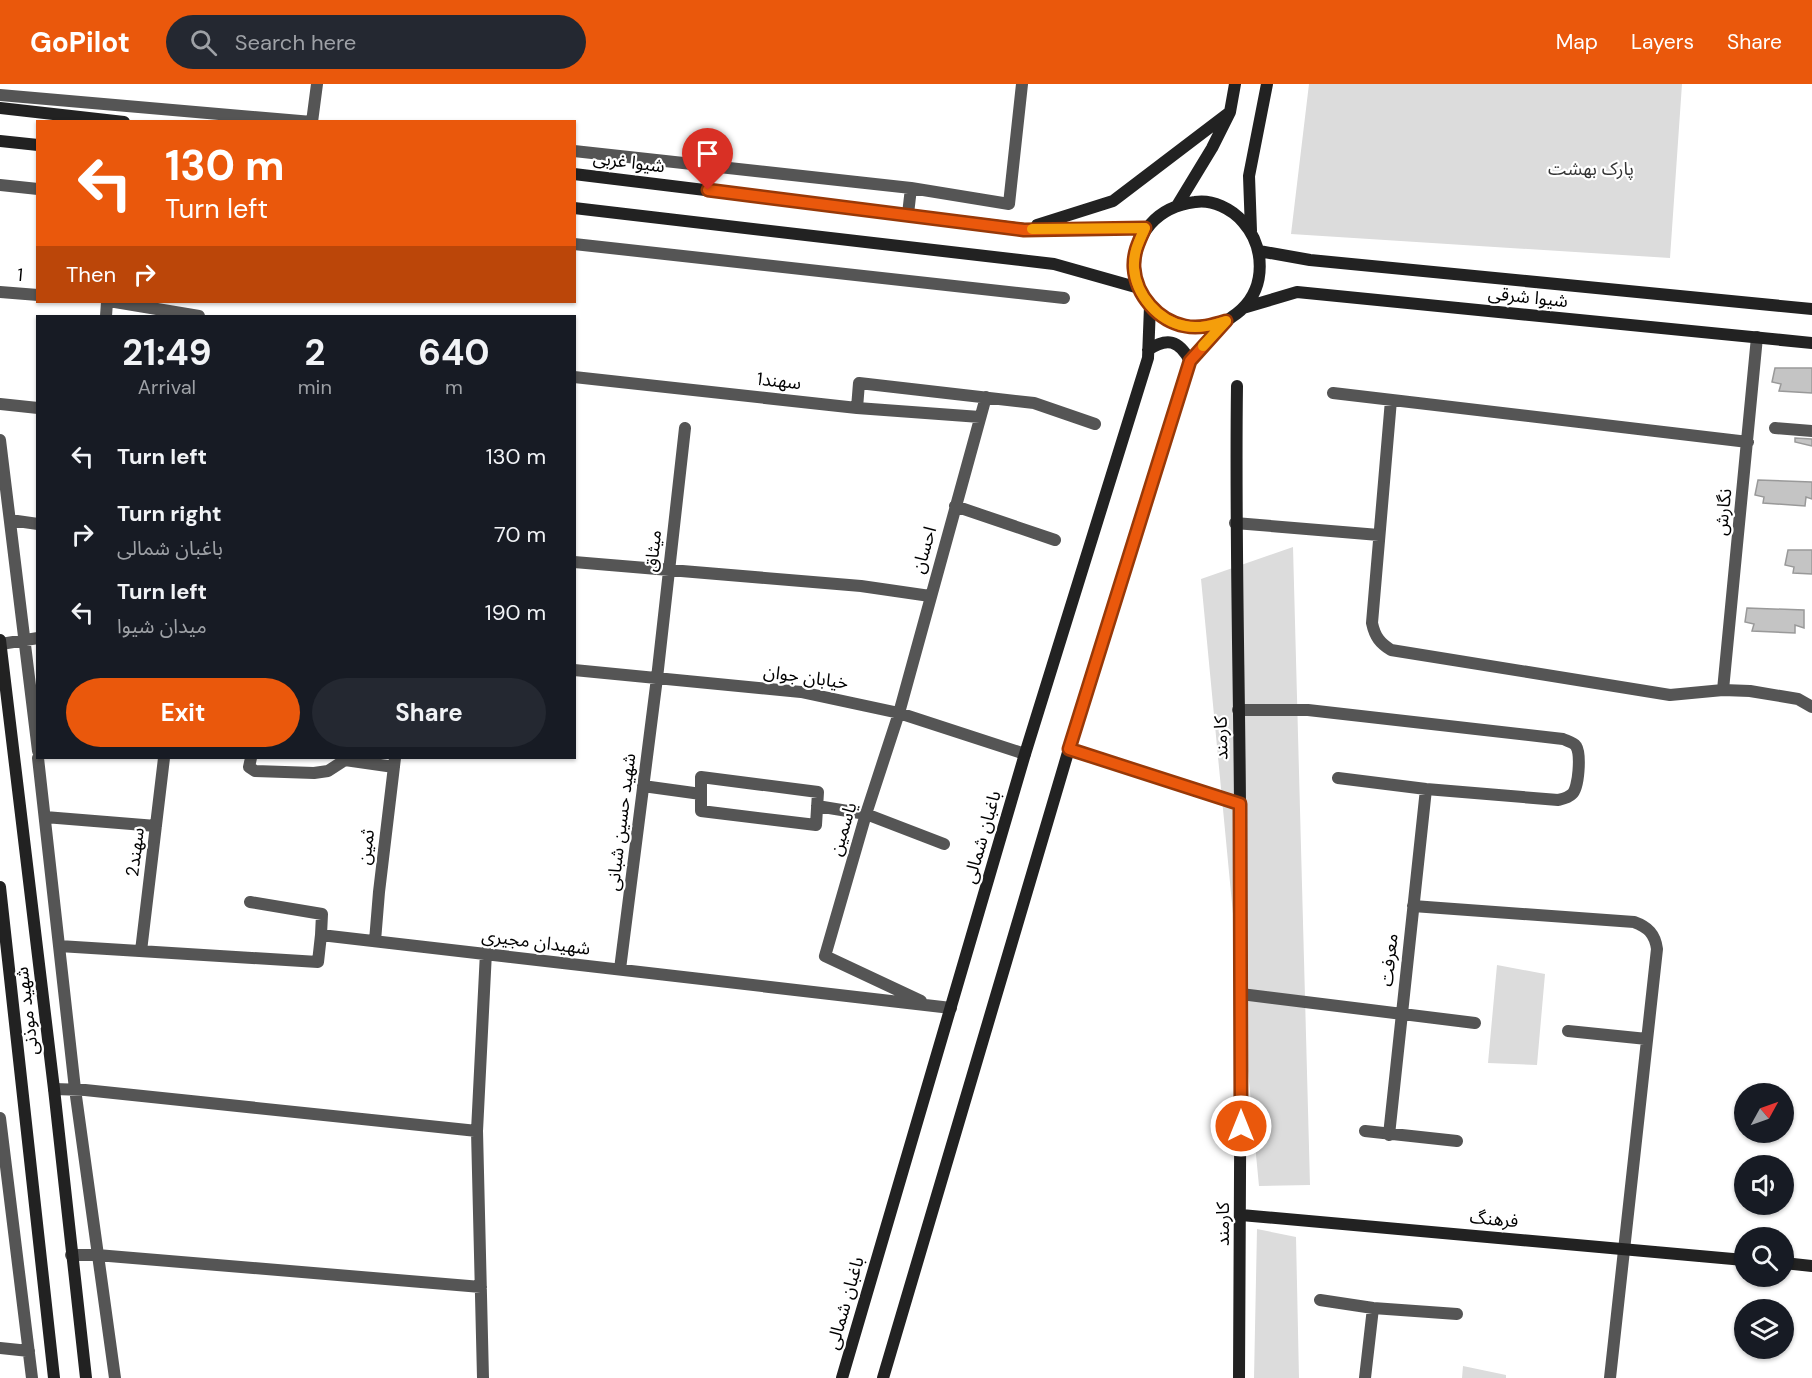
<!DOCTYPE html>
<meta charset="utf-8">
<style>
:root{--surface:#171b24;--page:#242831;--text:#f1f3f6;--muted:#9ea1a6;--accent:#ea580c}
body{margin:0;font-family:"DM Sans","Noto Sans Arabic",sans-serif;background:var(--page);color:var(--text);height:100vh;display:flex;flex-direction:column;font-size:22px;white-space:nowrap}
*{box-sizing:border-box;margin:0}
p{font-size:20px;color:var(--muted)}
.icon{flex:none;width:33px;height:33px;fill:none;stroke:currentColor;stroke-width:2;stroke-linecap:round;stroke-linejoin:round}
.map{position:relative;flex:1;overflow:hidden}
.sheet{position:absolute;left:36px;top:231px;width:540px;height:444px;display:flex;flex-direction:column;background:var(--surface);border-radius:0px;box-shadow:0 2px 4px #0004}
.sheet>*{flex:none}
.top-card{position:absolute;left:36px;top:36px;width:540px;height:183px;border-radius:0px;box-shadow:0 2px 4px #0004;background:#ea580c;color:#fff;overflow:hidden}
.needle{width:39px;rotate:50deg}
.controls{position:absolute;left:1734px;top:999px;display:grid;gap:12px}
.controls a{display:grid;place-items:center;width:60px;height:60px;border-radius:50%;background:var(--surface);box-shadow:0 2px 4px #0004;font-size:30px}
.pin{position:absolute;display:grid;place-items:center;width:51px;height:51px;color:#fff;margin:-62px -26px;border-radius:50% 50% 50% 0;rotate:-45deg;box-shadow:0 0 6px #0007}
.pin .icon{rotate:45deg}
.me{position:absolute;width:66px;margin:-33px;rotate:0deg;stroke-linejoin:round;filter:drop-shadow(0 0 4px #0008)}
.turn{display:flex;align-items:center;gap:21px;height:126px;padding:0 30px;font-size:27px}
.turn .icon{width:78px;height:78px;stroke-width:2.5}
.turn b{display:block;font-size:42px;line-height:51px}
.then{display:flex;align-items:center;height:57px;padding:0 30px;background:#0003;gap:12px;font-size:22px}
.eta{display:flex;justify-content:space-evenly;align-items:center;height:102px;text-align:center}
.eta b{font-size:36px;font-weight:700;line-height:42px}
.button{display:flex;gap:12px;margin-top:auto;padding:12px 30px}
.button a{flex:1;height:69px;border-radius:36px;background:var(--accent);color:#fff;font-size:24px;font-weight:700;line-height:69px;text-align:center}
.button a+a{background:var(--page);color:var(--text)}
ul{padding:0;list-style:none}
li{display:flex;align-items:center;gap:18px;height:78px;padding:0 30px}
li div{flex:1}
li b{display:block;font-size:22px}
li em{font-style:normal}
header{display:flex;align-items:center;gap:36px;box-sizing:border-box;height:84px;padding:0 30px;background:var(--accent);color:#fff}
header strong{font-size:28px}
nav{display:flex;gap:33px;margin-inline-start:auto;font-size:21px}
.search{width:420px;height:54px;background:var(--page);display:flex;align-items:center;gap:15px;box-sizing:border-box;padding:0 21px;border-radius:33px;color:var(--muted);font-size:22px}
.map>svg:first-child{display:block}
.green{fill:#dcdcdc}
.building{fill:#c4c4c4;stroke:#999;stroke-width:1.5}
.lines{fill:none;stroke-linecap:round;stroke-linejoin:round}
.street{stroke:#555;stroke-width:12}
.secondary{stroke:#222;stroke-width:12}
.route-casing{stroke:#983908;stroke-width:15}
.route{stroke:#ea580c;stroke-width:10}
.slow{stroke:#f59e0b;stroke-width:10}
.labels{text-anchor:middle;stroke-width:4.5;stroke-linejoin:round;paint-order:stroke}
.street-label{font-size:18px;fill:#000;stroke:#fff}
.park-label{font-size:18px;fill:#333;stroke:#fff}
</style>
<header>
<strong>GoPilot</strong>
<div class="search"><svg class="icon" aria-label="search" viewBox="0 0 24 24"><circle cx="10" cy="10" r="6"/><path d="M15 15l6 6"/></svg>Search here</div>
<nav><a>Map</a><a>Layers</a><a>Share</a></nav>
</header>
<div class="map">
<svg width="1812" height="1294" viewBox="0 0 1812 1294">
<rect width="100%" height="100%" fill="#fff"/>
<path class="green" d="M1309,0H1682L1670,174L1291,150Z
M1293,463L1310,1101L1259,1102L1201,495Z
M1497,881L1545,890L1537,981L1488,979Z
M1257,1145L1296,1153L1299,1294H1254Z
M1463,1282L1506,1291V1294H1462Z"/>
<path class="building" d="M1775,284H1812V309L1779,307L1781,300L1772,298Z
M1795,354L1812,355V362L1795,358Z
M1758,396L1812,398V415L1806,413L1805,422L1763,419L1764,413L1755,411Z
M1788,466H1812V490L1793,489L1794,483L1785,481Z
M1747,524L1804,526V544L1795,541V549L1752,547L1754,540L1745,538Z"/>
<g class="lines">
<path class="street" d="M0,11L312,38
M312,38L317,0
M574,67L911,104
M0,101L38,105
M908,130L911,104L1009,120L1022,0
M574,160L1064,214
M0,208L38,211
M115,218L199,232
M106,232L107,218
M574,293L857,324L980,333
M1333,309L1748,358
M1391,316L1372,539C1375,553 1380,559 1391,566L1670,611L1723,606L1750,607L1798,615L1812,623
M0,320L38,324
M857,324L859,299L1034,319L1095,340
M1775,344L1812,347
M0,356L38,667
M955,422L1055,456
M10,436L38,440
M1235,439L1379,451
M574,478L861,502L930,512
M1,560L38,554
M574,586L801,608L899,629L1025,670
M1723,606L1757,253
M1238,626H1308L1563,655C1567,657 1573,658 1576,662C1581,670 1579,704 1572,710C1568,714 1562,715 1558,716L1426,705L1338,694
M38,674L75,1005L115,1294
M251,674L249,683L255,687L314,689L328,687L345,676
M343,674L345,676L394,683
M643,702L701,710V727L816,741L818,708L701,693V710
M817,722L866,730L944,760
M45,733L156,742
M250,818L322,830L321,851
M1413,822L1634,838C1648,843 1655,850 1657,865L1610,1294
M375,857L379,808L395,674
M59,862L318,878L321,851L951,924
M141,867L164,674
M620,885L657,594L685,344
M1241,910L1475,939
M921,917L825,872L866,730L899,629L986,313
M1568,947L1647,955
M54,1005L85,1006L477,1047
M0,1034L32,1294
M1365,1047L1457,1057
M1389,1051L1426,705
M71,1171H97L481,1203
M1320,1216L1373,1224L1457,1230
M0,1264L29,1267
M483,1294L477,1047L486,868
M1365,1294L1373,1224"/>
<path class="secondary" d="M0,24L124,38
M0,57L38,61
M574,90L1024,145L1145,144
M1178,120L1212,64L1230,28L1235,0
M574,124L1054,180L1139,204
M1037,141L1113,117L1230,28
M1251,147L1249,92L1267,0
M1259,167L1310,176L1812,225
M1243,224L1297,208L1812,259
M1148,266C1167,253 1179,256 1190,277
M1237,302C1235,442 1239,581 1240,721C1241,912 1241,1103 1239,1294
M0,556L54,1005L86,1294
M1069,665L1240,719
M0,803L54,1294
M1241,1131L1744,1176
M1784,1179L1812,1182
M842,1294L1025,670L1148,274L1150,222
M883,1294L1069,665L1190,277C1201,264 1212,252 1224,240C1229,234 1236,231 1242,225C1266,202 1265,163 1243,138C1232,125 1212,115 1195,118C1116,128 1117,230 1186,242C1200,245 1213,241 1226,237"/>
</g>
<g class="lines">
<defs>
<path id="route" d="M708,106L1024,146L1145,144C1139,157 1133,169 1134,184C1136,211 1158,237 1185,242C1199,245 1213,241 1226,237L1190,277L1069,665L1240,720L1241,1042"/>
</defs>
<use href="#route" class="route-casing"/>
<use href="#route" class="route"/>
<path class="slow" d="M1032,145L1145,144C1139,157 1133,169 1134,184C1136,211 1158,237 1185,242C1199,245 1213,241 1226,237L1203,262"/>
</g>
<g class="labels">
<g class="street-label">
<text transform="translate(629 78) rotate(7)" y="6">شیوا غربی</text>
<text transform="translate(20 191) rotate(5)" y="6">1</text>
<text transform="translate(1528 213) rotate(6)" y="6">شیوا شرقی</text>
<text transform="translate(779 297) rotate(6)" y="6">1سهند</text>
<text transform="translate(1723 428) rotate(-84)" y="6">نگارش</text>
<text transform="translate(924 466) rotate(-74)" y="6">احسان</text>
<text transform="translate(653 467) rotate(-84)" y="6">میثاق</text>
<text transform="translate(806 593) rotate(8)" y="6">خیابان جوان</text>
<text transform="translate(1221 654) rotate(-91)" y="6">کارمند</text>
<text transform="translate(621 738) rotate(-83)" y="6">شهید حسین شبانی</text>
<text transform="translate(843 745) rotate(-73)" y="6">یاسمین</text>
<text transform="translate(982 753) rotate(-74)" y="6">باغبان شمالی</text>
<text transform="translate(366 763) rotate(-83)" y="6">ثمین</text>
<text transform="translate(135 768) rotate(-83)" y="6">2سهند</text>
<text transform="translate(536 858) rotate(7)" y="6">شهیدان مجیری</text>
<text transform="translate(1389 876) rotate(-84)" y="6">معرفت</text>
<text transform="translate(27 927) rotate(-97)" y="6">شهید موذنی</text>
<text transform="translate(1494 1135) rotate(5)" y="6">فرهنگ</text>
<text transform="translate(1223 1140) rotate(-90)" y="6">کارمند</text>
<text transform="translate(845 1219) rotate(-74)" y="6">باغبان شمالی</text>
</g>
<g class="park-label">
<text x="1591" y="91">پارک بهشت</text>
</g>
</g>
</svg>
<div class="controls">
<a><svg class="needle" viewBox="-14 -14 28 28"><path d="M0-13l5 13h-10z" fill="#e53935"/><path d="M0 13l5-13h-10z" fill="#9ea1a6"/></svg></a>
<a><svg class="icon" aria-label="sound" viewBox="0 0 24 24"><path d="M4 9h4l5-4v14l-5-4H4zM17 9q2 3 0 6"/></svg></a>
<a><svg class="icon" aria-label="search" viewBox="0 0 24 24"><circle cx="10" cy="10" r="6"/><path d="M15 15l6 6"/></svg></a>
<a><svg class="icon" aria-label="layers" viewBox="0 0 24 24"><path d="M12 4l9 5-9 5-9-5zM3 14l9 5 9-5"/></svg></a>
</div>
<div class="pin" style="left:708px;top:106px;background:#d93025"><svg class="icon" aria-label="arrive" viewBox="0 0 24 24"><path d="M6 21V4h12l-3 4 3 4H6"/></svg></div>
<svg class="me" style="left:1241px;top:1042px" viewBox="-20 -20 40 40"><circle r="17" fill="#ea580c" stroke="#fff" stroke-width="3"/><path d="M0-11L8 9 0 5-8 9z" fill="#fff"/></svg>
<div class="top-card">
<div class="turn"><svg class="icon" aria-label="left" viewBox="0 0 24 24"><path d="M17 20v-9H6M10 6l-5 5 5 5"/></svg><div><b>130 m</b>Turn left</div></div>
<div class="then">Then<svg class="icon" aria-label="right" viewBox="0 0 24 24"><path d="M7 20v-9h11M14 6l5 5-5 5"/></svg></div>
</div>
<section class="sheet">
<div class="eta">
<div><b>21:49</b><p>Arrival</p></div>
<div><b>2</b><p>min</p></div>
<div><b>640</b><p>m</p></div>
</div>
<ul>
<li><svg class="icon" aria-label="left" viewBox="0 0 24 24"><path d="M17 20v-9H6M10 6l-5 5 5 5"/></svg><div><b>Turn left</b></div><em>130 m</em></li>
<li><svg class="icon" aria-label="right" viewBox="0 0 24 24"><path d="M7 20v-9h11M14 6l5 5-5 5"/></svg><div><b>Turn right</b><p>باغبان شمالی</p></div><em>70 m</em></li>
<li><svg class="icon" aria-label="left" viewBox="0 0 24 24"><path d="M17 20v-9H6M10 6l-5 5 5 5"/></svg><div><b>Turn left</b><p>میدان شیوا</p></div><em>190 m</em></li>
</ul>
<div class="button"><a>Exit</a><a>Share</a></div>
</section>
</div>
